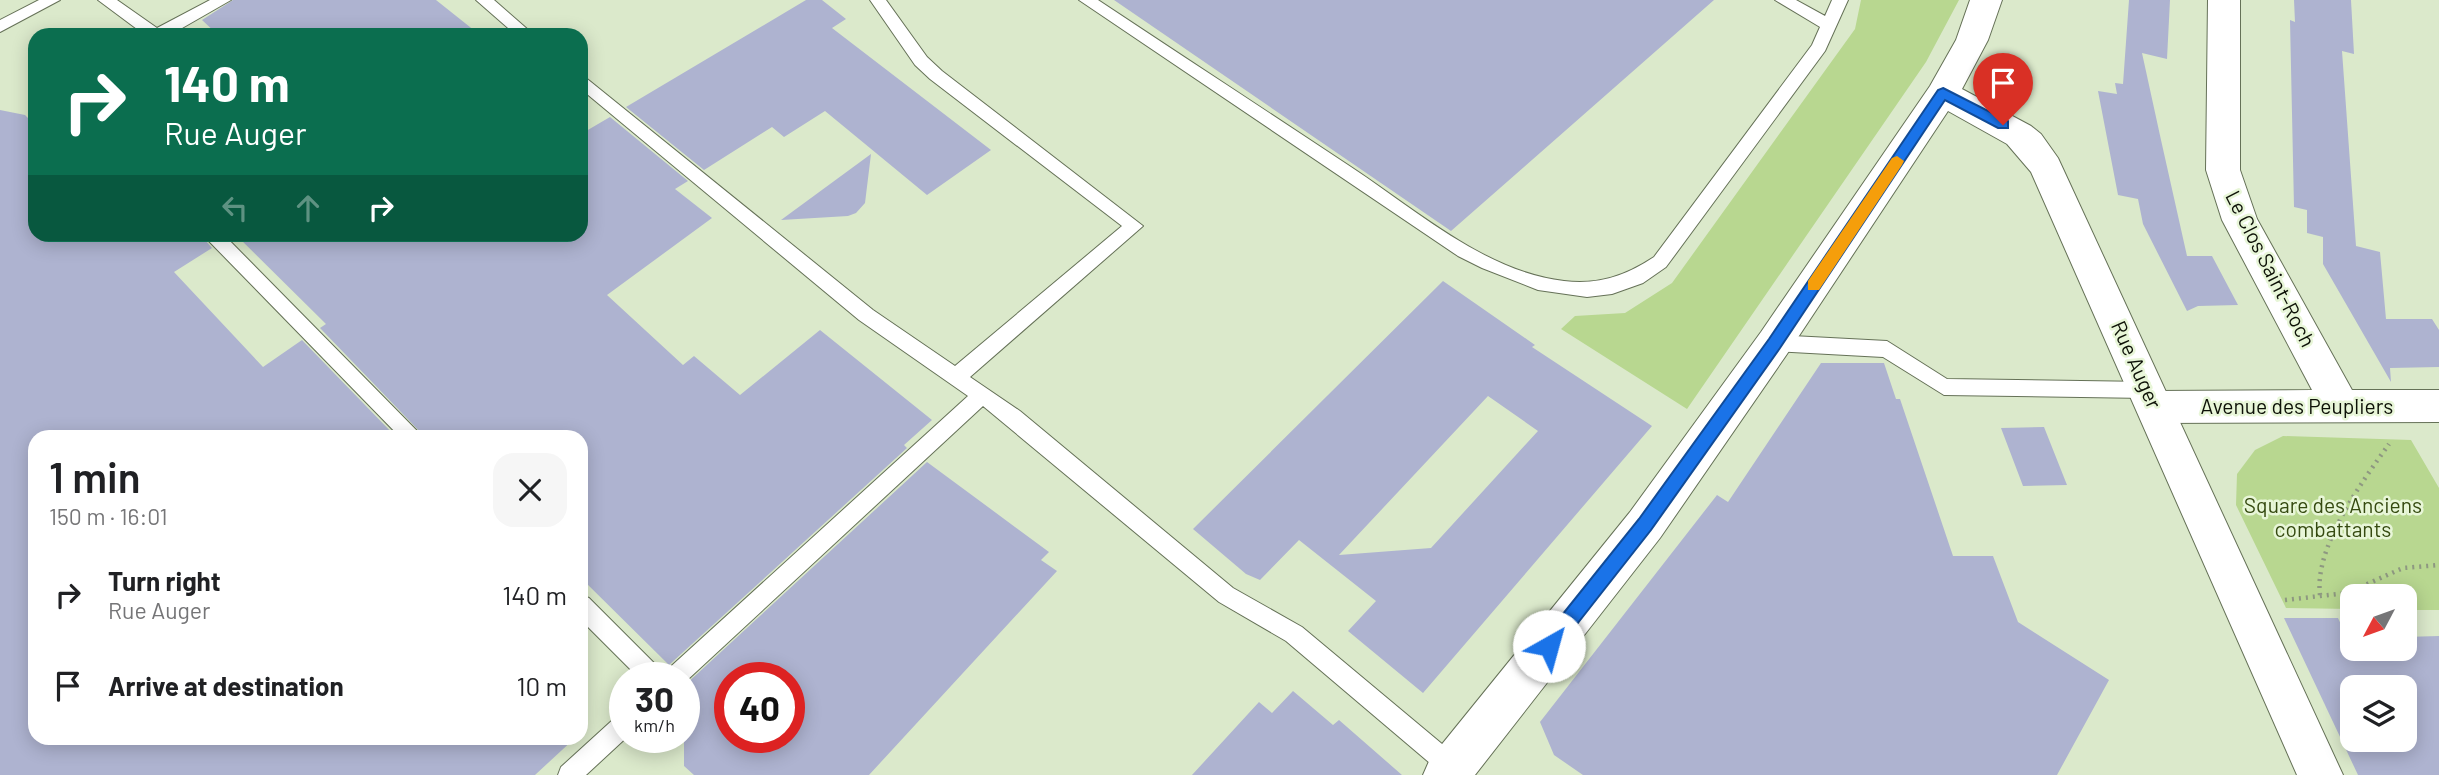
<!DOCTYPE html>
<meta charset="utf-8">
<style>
:root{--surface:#fff;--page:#f6f6f6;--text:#202124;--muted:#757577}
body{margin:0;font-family:Barlow,sans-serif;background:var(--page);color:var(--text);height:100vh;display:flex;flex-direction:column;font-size:26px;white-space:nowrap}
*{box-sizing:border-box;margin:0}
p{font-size:23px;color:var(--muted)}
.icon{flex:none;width:38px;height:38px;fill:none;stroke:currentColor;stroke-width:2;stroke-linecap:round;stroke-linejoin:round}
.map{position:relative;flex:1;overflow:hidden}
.details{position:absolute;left:28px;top:430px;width:560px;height:315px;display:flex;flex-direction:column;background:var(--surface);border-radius:21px;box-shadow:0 4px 18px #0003}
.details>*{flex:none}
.banner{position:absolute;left:28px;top:28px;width:560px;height:214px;border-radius:21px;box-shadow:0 4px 18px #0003;background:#0b6e4f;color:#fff;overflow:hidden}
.needle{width:46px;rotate:229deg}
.fabs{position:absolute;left:2340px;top:584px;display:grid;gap:14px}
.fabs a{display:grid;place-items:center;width:77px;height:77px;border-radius:14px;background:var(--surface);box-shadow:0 4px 18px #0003;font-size:35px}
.speed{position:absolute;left:609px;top:662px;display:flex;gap:14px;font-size:35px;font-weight:700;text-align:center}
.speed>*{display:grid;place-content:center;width:91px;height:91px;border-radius:50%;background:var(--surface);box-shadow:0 4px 18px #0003;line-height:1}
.speed small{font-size:18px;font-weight:400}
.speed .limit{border:10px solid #d22;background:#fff;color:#111}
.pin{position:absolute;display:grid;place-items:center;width:60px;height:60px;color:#fff;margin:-72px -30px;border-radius:50% 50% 50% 0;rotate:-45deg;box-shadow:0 0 7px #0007}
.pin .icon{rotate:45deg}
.me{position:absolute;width:77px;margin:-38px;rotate:38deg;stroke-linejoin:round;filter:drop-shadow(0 0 5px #0008)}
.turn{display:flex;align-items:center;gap:24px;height:147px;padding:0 21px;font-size:32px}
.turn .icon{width:91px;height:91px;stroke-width:2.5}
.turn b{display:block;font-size:49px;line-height:60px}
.lanes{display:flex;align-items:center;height:66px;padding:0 21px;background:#0003;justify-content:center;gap:35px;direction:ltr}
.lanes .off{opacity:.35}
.round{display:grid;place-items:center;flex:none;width:74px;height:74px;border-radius:21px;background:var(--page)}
.headline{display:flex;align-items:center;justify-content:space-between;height:119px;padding:0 21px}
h1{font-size:42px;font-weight:600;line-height:52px}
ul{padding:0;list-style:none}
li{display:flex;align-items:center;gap:21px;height:91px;padding:0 21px}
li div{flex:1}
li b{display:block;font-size:26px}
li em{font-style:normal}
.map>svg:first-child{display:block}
.green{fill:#b8d790}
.building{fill:#aeb3d0;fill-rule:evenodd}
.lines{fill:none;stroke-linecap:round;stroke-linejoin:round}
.lane-casing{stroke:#657157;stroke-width:2}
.street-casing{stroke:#657157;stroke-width:2}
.secondary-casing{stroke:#657157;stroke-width:2}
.path{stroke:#8e9881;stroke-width:4.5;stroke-dasharray:2 5;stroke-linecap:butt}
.lane{fill:#fff;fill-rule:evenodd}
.street{fill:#fff;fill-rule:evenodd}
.secondary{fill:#fff;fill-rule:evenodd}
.route{fill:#1a73e8;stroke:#114b97;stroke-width:2}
.slow{fill:#f59e0b}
.labels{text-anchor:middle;stroke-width:5;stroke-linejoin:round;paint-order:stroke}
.street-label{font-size:21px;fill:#0d1107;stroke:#e8f6d8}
.park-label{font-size:21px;fill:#354a10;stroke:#e8f6d8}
</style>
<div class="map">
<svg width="2439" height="775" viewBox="0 0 2439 775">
<rect width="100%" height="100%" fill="#dbe9cb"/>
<path class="green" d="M1861,0H1959L1926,62L1687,409L1561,329L1575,316L1625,313L1672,283L1855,29Z
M2283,436L2411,440L2439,488V610H2405L2404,597H2352V609L2286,608L2236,505L2237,474L2255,450Z"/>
<path class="building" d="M233,0H436L480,35H218L202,20Z
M806,0H822L846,19L832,28L991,150L927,195L825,111L784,137L772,127L704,170L626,107Z
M1114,0H1714L1451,231Z
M2129,0H2170L2167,59L2142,53L2161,140L2187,256H2212L2238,305L2198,306L2187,311L2143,224L2138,199L2118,195L2098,91L2117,94L2115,83L2123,84Z
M2294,0H2351L2354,54L2342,51L2356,246L2380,252L2386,319H2432L2439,330V367L2390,368L2391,382L2323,264V237L2307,233V210L2294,207L2290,20L2295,22Z
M0,110L25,115L35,125V234H200L212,248L174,272L263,367L302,340L397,438H35V738H575L535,775H0Z
M610,117L688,181L675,189L712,218L607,295L683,365L694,356L740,395L820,330L932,420L904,445L907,448L669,665L581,578V438H426L320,328L326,324L235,234H581V134Z
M871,154L865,203L856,213L848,216L781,220Z
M1443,281L1535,345L1532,347L1652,426L1423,693L1348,631L1376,601L1299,540L1260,580L1246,574L1193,529ZM1488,396L1538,431L1431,548L1339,555Z
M1821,363H1884L1896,399H1900L1953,556H1993L2018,622L2109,680L2057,775H1583L1554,755L1540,722L1717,495L1728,502Z
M2044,427L2067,485L2023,486L2001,428Z
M927,462L1049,552L1041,560L1057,571L869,775H694L684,766V686ZM730,677H789V737H730Z
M2284,618H2338L2347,637H2352V649H2404V637L2439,636V775H2358ZM2352,688H2404V740H2352Z
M1293,691L1333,725L1339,720L1402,775H1192L1259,702L1272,713Z"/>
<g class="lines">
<defs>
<path id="lane" d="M39,0H60L0,32V20Z
M98,0H117L157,28L210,0H231L170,35H145Z
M476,0H494L534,35H516Z
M870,0H886L927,57L942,71L1143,226L970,377L1020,411L1233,588L1302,627L1460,759L1463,767L1460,775H1444L1286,641L1219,602L983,406L684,683V677H664L667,670L968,396L859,320L581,89V74L873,310L955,366L1122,226L930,79L915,65Z
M1079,0H1098C1182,56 1267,111 1351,167C1415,209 1485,272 1564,281C1599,285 1625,276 1654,257L1812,45L1820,27L1775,0H1796L1825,16L1832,0H1848L1825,51L1666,267L1643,283L1612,294L1587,297L1538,290L1482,268L1458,256Z
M202,234H223L424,438H401Z
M1774,335L1887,341L1947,379L2147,382L2154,384L2157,390L2154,396L2147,398L1944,395L1883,357L1774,351L1767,348L1765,343L1767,338Z
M581,595L589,598L661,670L664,677H638L581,620Z
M625,713V737H627L586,775H558L561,767L617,716Z"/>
<path id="street" d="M2208,0H2240V170L2257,219L2352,390H2439V422L2155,423L2141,419L2136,407L2141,395L2155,391L2312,390L2222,220L2206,170Z"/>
<path id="secondary" d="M1970,0H2002L1988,40L1962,89L2031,126L2041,134L2058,158L2343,775H2297L2031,172L2007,144L1948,111L1787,354L1660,538L1475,775H1423L1430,759L1630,512L1761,332L1930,86L1956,40Z"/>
</defs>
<use href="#lane" class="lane-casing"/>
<use href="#street" class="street-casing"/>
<use href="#secondary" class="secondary-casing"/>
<path class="path" d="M2320,595C2314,547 2362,482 2389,444
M2285,600L2347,593L2403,568L2439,565"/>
<use href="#lane" class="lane"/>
<use href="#street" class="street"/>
<use href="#secondary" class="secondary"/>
</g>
<path class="route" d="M1943,88L2008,121V128H1998L1945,100L1780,348L1651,530L1555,652L1549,655L1542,652L1540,646L1542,640L1639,519L1769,339L1938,90Z"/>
<path class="slow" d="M1897,156L1904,161L1902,165L1819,290H1808V281L1892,158Z"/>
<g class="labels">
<g class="street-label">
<text transform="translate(2270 269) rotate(63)" y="7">Le Clos Saint-Roch</text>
<text transform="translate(2136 365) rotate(66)" y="7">Rue Auger</text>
<text x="2297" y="414">Avenue des Peupliers</text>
</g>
<g class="park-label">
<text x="2333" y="513">Square des Anciens<tspan x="2333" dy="24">combattants</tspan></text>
</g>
</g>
</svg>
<div class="fabs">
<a><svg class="needle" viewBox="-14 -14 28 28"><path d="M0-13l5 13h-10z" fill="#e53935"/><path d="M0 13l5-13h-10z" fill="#757577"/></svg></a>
<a><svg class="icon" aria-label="layers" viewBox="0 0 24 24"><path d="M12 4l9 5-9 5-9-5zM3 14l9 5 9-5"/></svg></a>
</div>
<div class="speed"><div>30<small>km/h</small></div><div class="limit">40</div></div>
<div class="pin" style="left:2003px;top:125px;background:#d93025"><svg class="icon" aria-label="arrive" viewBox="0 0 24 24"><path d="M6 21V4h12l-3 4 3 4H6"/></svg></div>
<svg class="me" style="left:1549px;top:646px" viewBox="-20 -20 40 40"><circle r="19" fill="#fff"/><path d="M0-13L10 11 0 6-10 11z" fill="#1a73e8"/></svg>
<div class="banner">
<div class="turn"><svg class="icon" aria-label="right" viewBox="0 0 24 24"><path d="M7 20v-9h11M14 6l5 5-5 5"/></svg><div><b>140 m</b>Rue Auger</div></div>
<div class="lanes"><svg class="icon off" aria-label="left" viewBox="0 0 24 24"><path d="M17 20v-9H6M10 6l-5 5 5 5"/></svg><svg class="icon off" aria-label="ahead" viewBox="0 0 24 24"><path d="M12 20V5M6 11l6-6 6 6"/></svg><svg class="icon" aria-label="right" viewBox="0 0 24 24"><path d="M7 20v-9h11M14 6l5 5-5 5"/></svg></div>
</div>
<section class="details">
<div class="headline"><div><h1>1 min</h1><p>150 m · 16:01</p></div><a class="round"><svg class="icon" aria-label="close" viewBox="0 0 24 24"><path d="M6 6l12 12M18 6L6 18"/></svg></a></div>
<ul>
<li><svg class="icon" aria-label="right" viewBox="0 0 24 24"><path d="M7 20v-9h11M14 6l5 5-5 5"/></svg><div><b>Turn right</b><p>Rue Auger</p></div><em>140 m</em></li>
<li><svg class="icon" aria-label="arrive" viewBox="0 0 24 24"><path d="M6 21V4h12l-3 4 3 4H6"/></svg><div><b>Arrive at destination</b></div><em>10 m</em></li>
</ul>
</section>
</div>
